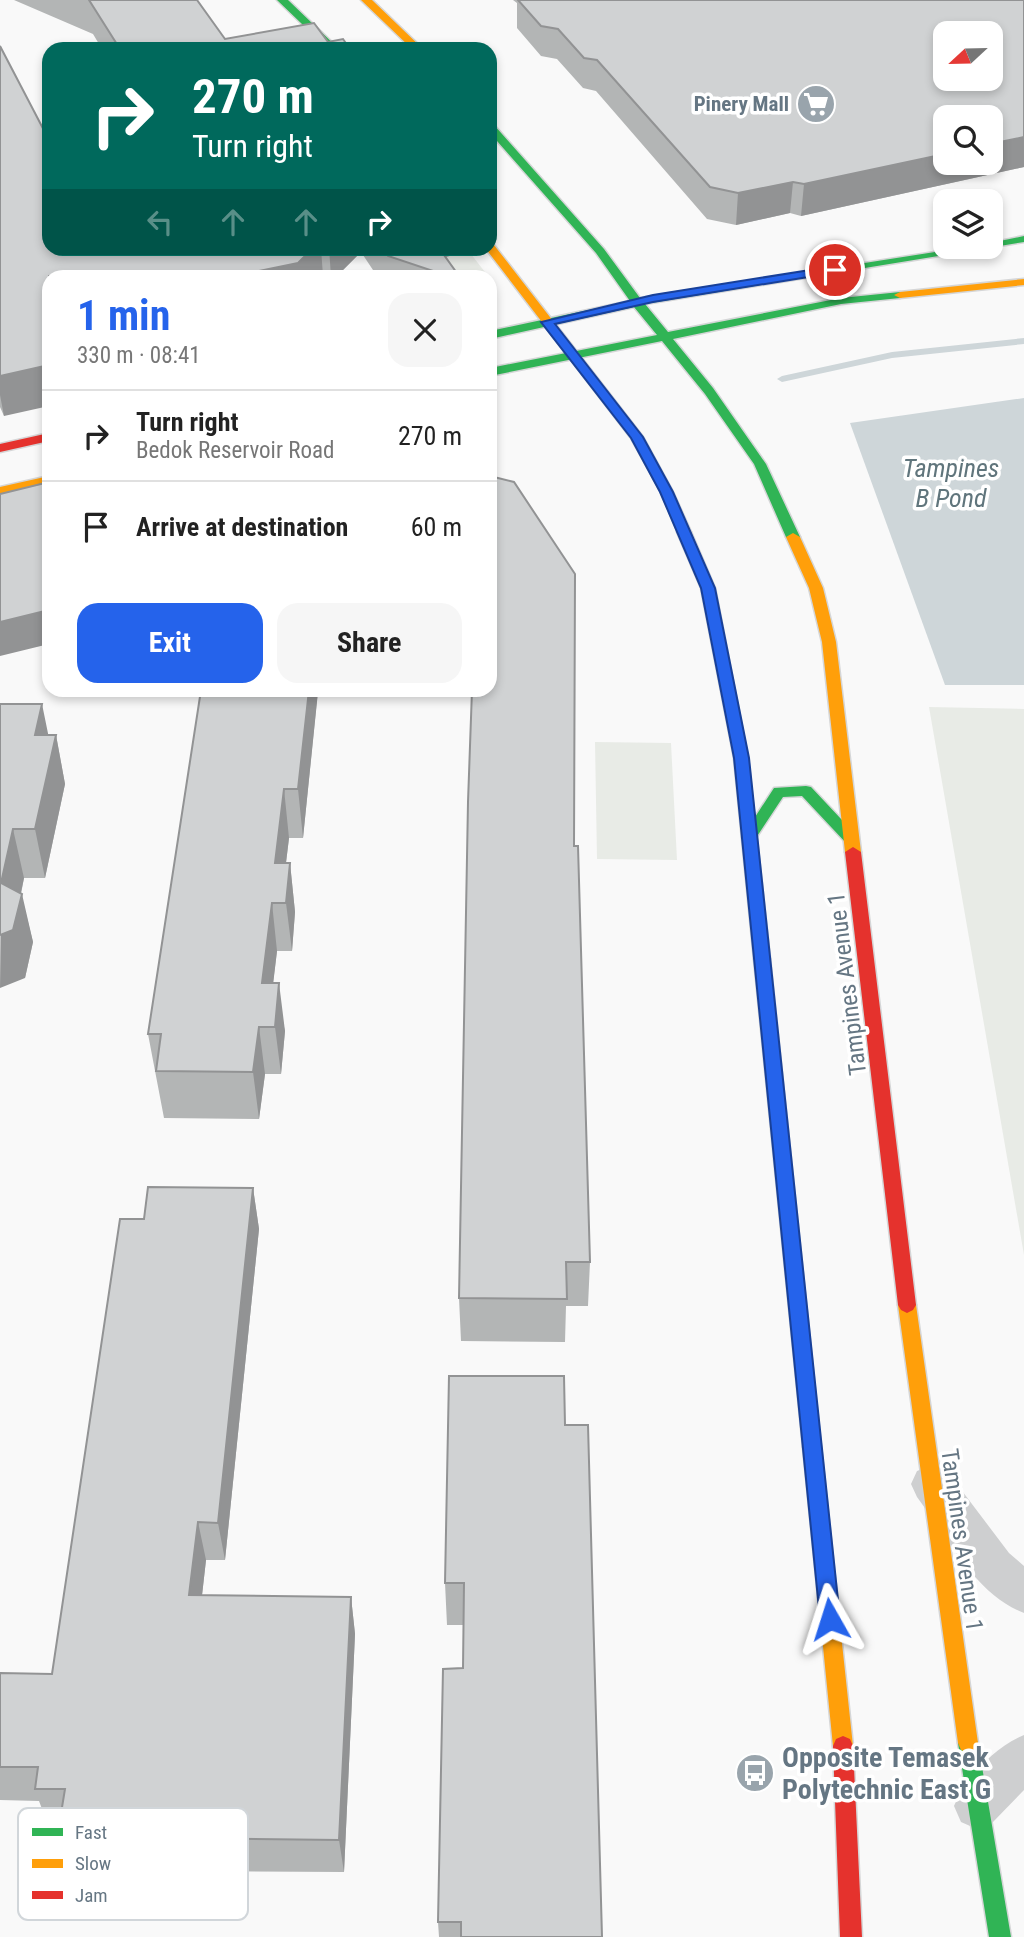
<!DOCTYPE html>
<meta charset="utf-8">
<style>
:root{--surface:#fff;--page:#f6f6f6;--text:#222;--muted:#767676;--line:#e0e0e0;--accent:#2563eb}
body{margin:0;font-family:"Roboto Condensed",sans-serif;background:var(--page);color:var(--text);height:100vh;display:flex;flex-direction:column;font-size:26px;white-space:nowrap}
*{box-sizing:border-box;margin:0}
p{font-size:23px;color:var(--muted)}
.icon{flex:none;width:38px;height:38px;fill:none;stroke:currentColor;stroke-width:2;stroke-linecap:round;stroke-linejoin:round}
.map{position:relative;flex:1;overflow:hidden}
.details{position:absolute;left:42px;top:270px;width:455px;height:427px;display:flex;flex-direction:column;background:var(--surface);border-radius:21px;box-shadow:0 4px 10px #0003}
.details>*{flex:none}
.guide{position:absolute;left:42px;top:42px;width:455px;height:214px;border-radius:21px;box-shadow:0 4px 10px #0003;background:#00695c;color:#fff;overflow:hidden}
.needle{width:46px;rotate:248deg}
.tools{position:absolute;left:933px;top:21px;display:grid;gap:14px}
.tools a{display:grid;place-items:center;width:70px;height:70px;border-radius:14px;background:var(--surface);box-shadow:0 4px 10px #0003;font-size:35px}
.pin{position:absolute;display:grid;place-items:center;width:60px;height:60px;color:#fff;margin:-30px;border:4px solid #fff;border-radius:50%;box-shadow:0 2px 7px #0007}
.me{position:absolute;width:77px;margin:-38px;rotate:354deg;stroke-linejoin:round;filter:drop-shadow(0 0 5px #0008)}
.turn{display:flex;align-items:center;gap:24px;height:147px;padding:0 35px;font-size:32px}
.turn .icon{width:91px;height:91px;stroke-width:2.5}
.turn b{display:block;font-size:49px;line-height:60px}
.lanes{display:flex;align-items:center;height:66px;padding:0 35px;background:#0003;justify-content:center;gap:35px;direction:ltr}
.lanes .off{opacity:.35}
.round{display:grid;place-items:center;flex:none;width:74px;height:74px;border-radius:21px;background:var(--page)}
.overview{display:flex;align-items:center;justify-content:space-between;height:119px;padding:0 35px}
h1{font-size:42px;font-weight:700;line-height:52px;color:var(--accent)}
.cta{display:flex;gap:14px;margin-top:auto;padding:14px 35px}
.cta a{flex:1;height:80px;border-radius:21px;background:var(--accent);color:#fff;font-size:28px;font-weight:700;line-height:80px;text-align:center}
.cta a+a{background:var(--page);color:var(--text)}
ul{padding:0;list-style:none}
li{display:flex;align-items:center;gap:21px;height:91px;padding:0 35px;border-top:2px solid var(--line)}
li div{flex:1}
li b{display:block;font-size:26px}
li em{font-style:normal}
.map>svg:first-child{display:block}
.green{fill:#e8ebe6}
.water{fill:#ced6d9}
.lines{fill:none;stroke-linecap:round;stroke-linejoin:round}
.stream{fill:#ced6d9;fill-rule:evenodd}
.fast-casing{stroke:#d5d6d7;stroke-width:3}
.slow-casing{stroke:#d5d6d7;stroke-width:3}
.jam-casing{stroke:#d5d6d7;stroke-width:3}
.street{fill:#cecfd0;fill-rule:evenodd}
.fast{fill:#30b455;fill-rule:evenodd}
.slow{fill:#ff9f0a;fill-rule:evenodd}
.jam{fill:#e5322d;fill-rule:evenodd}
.wall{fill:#b3b5b5}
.shaded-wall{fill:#929394}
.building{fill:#d0d2d3;stroke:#929394;stroke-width:2;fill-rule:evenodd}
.route{fill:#2563eb;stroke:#184099;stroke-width:2}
.labels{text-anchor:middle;stroke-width:7;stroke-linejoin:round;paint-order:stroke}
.far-poi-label{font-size:21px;font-weight:bold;fill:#657683;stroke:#fff;text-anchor:end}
.street-label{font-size:24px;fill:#657683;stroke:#fff}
.water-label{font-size:26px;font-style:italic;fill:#60757c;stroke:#fff}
.near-poi-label{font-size:28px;font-weight:bold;fill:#657683;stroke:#fff;text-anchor:start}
.key{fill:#fff;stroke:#d1d6da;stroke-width:2}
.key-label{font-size:19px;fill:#657683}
</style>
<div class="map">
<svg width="1024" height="1937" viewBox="0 0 1024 1937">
<rect width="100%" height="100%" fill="#f9f9f9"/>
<path class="green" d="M450,249H467L485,272L479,276H432L422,262Z
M929,707L1024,709V1255Z
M595,742L671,743L677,860L597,859Z"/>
<path class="water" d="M1024,398V685H945L850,423Z"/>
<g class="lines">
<path class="stream" d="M1024,338V344L892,358L782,382L777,379L782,376L892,352Z"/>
<defs>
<path id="fast" d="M277,0H288L339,49H328Z
M490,124L494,125L604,249L640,298L967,247H990V243L1024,236V242L645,304L668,332L841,298L900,292L906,295L900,298L841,304L673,339L713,388L766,464L800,537L793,541L786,537L754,464L705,394L662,341L490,376V368L657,335L634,307L490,339V331L630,301L596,253L490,133Z
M806,786L811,787L857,836L859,840L857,844H847L802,796L783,797L754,841H744L742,837L774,788Z
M762,953L770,959L821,1447L819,1453L812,1455L805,1453L803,1447L754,959Z
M968,1733L975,1736L978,1743L1011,1937H989L958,1743L961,1736Z"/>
<path id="slow" d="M361,0H372L423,49H412Z
M490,244L494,245L643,437L673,492L691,532L689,535H679L661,492L631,438L486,249L490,248Z
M1024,279V285L900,298L894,295L900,292Z
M49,476V484L0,495V487Z
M793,533L800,537L823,588L836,642L861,852L853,857L845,852L822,642L809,588L786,537Z
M907,1297L913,1300L916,1305L978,1743L975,1750L968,1753L961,1750L958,1743L898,1305L901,1300Z
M812,1439L819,1441L821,1447L853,1746L850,1753L843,1756L836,1753L833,1746L803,1447L805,1441Z"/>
<path id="jam" d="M49,433V441L0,452V444Z
M684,528L691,532L715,588L748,758L770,959L762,965L754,959L734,758L701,588L677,532Z
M853,847L861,852L916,1305L913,1310L907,1313L901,1310L898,1305L845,852Z
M843,1736L850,1739L853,1746L862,1937H840L833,1746L836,1739Z"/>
</defs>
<use href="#fast" class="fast-casing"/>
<use href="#slow" class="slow-casing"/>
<use href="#jam" class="jam-casing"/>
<path class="street" d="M932,1465L947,1471L1009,1553L1024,1566V1613C976,1595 947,1537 917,1497L911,1484L917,1471Z
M1024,1735V1790L993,1822L977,1829L961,1822L954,1806C965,1778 996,1746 1024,1735Z"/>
<use href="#fast" class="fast"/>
<use href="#slow" class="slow"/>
<use href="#jam" class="jam"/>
</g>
<path class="wall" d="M14,0H197L225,39L328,42L350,49H102L93,34Z
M513,0H1024V167L801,216L790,213L736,225L707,219L596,91L583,88L557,59L541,56L517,28V3Z
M0,46L49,248H454V255L445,257L459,276H377L361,252L337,276H49L4,416L0,407Z
M201,690H318L303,838H289L286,863H290L295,912L292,951H277L273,983L285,1031L281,1074H265L259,1119L164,1118L148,1034Z
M0,704L49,735H56L65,784L45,878H24L21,894L33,942L25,978Z
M574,846L590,1262L588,1306H566L565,1342L461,1341L459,1298Z
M253,1188L259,1229L225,1560H206L202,1595L351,1597L355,1634L344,1872L194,1871V1877L69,1876L56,1844L60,1823L47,1822L39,1801L0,1800V1673L52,1674L144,1219Z
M565,1425L602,1937H439L438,1922L463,1668L464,1625H447L445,1583Z"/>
<path class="shaded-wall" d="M1024,137V167L801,216L804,184L945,154V163H990V144Z
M793,182L790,213L736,225L738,193Z
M313,248H321L323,276H235Z
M329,248H360L361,252L337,276H331Z
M421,248H454V255L422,262Z
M49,365V406L4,416L0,395V376Z
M49,610V644L0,656V622Z
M309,690H318V692L303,838L298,789Z
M42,704L52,753L35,735Z
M56,735L65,784L45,878L35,829Z
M284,789L289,838L281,903L275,863Z
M13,829L24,878L13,930L22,894L33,942L25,978L0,988L1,883Z
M290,863L295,912L292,951L286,903Z
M272,903L277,951L268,1027L262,983Z
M279,983L285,1031L281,1074L275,1027Z
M259,1027L265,1074L259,1119L253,1072Z
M253,1188L259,1229L225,1560L218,1523Z
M198,1522L206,1560L198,1631L189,1595Z
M351,1597L355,1634L344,1872L339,1840Z
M185,1838L194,1871V1877L185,1845Z"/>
<path class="building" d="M89,0H197L225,39L314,23L328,42L343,39L350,49H120Z
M518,0H1024V137L990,144V117H945V154L804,184L793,182L738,193L710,187L597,60L584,58L558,29L541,26ZM945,33H990V79H945Z
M0,46L49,140V248H313L298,263L235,276H49V365L0,376Z
M382,248H439L459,276H448L388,256Z
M490,476L514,482L575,574L574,846H578L590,1262H566L567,1299L459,1298L468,802L472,690H490Z
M49,482V610L0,622V494Z
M201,690H309L298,789H284L275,863H290L286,903H272L262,983H279L275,1027H259L253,1072L156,1071L161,1034H148Z
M0,704H42L35,735H56L35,829H13L1,883L22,894L13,930L0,935Z
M148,1187L253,1188L218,1523L198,1522L189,1595L351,1597L339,1840L185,1838V1845L56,1844L65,1789H35L38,1767H0V1673L52,1674L120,1219H144Z
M449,1376H564L565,1425H588L602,1937H461V1922H438L443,1669L463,1668L464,1583H445Z"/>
<path class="route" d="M835,266L840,270L839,272L653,302L555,324L643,437L673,492L715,588L749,758L840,1619L837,1625L830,1628L823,1625L820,1619L734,758L701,588L660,492L631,438L541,322L653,295Z"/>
<defs>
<symbol id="supermarket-disc" viewBox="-11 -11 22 22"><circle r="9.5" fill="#99a4ac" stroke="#fff"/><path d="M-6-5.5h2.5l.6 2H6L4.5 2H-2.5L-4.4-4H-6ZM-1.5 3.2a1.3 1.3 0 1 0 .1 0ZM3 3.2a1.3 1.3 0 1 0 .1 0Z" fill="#fff"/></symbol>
<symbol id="bus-disc" viewBox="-11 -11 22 22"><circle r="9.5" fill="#99a4ac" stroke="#fff"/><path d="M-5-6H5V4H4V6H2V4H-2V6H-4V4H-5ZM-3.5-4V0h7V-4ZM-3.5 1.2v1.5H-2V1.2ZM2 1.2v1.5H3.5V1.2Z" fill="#fff"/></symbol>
</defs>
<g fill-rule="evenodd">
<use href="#supermarket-disc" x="794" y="82" width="44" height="44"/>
<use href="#bus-disc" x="733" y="1751" width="44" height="44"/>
</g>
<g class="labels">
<g class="far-poi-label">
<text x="789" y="111">Pinery Mall</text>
</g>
<g class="street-label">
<text transform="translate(847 984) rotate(-97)" y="8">Tampines Avenue 1</text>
<text transform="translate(962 1540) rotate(82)" y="8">Tampines Avenue 1</text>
</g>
<g class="water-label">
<text x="951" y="477">Tampines<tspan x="951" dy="30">B Pond</tspan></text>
</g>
<g class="near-poi-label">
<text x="782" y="1767">Opposite Temasek<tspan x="782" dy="32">Polytechnic East G</tspan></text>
</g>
</g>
<rect x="18" y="1808" width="230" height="112" rx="10" class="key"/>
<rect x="32" y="1828" width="31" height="8" fill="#30b455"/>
<rect x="32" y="1859" width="31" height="9" fill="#ff9f0a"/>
<rect x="32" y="1891" width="31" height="8" fill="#e5322d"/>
<g class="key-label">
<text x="75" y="1839">Fast</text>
<text x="75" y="1870">Slow</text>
<text x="75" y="1902">Jam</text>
</g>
</svg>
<div class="tools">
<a><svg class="needle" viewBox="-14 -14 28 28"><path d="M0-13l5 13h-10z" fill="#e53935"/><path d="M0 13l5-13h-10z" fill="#767676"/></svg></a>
<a><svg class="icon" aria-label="search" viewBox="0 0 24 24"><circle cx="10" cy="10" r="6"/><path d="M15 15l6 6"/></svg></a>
<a><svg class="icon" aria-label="layers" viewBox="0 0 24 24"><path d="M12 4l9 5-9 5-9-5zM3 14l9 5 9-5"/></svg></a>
</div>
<div class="pin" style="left:835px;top:270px;background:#d93025"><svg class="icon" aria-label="arrive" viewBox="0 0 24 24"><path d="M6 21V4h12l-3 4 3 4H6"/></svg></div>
<svg class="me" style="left:830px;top:1619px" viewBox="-20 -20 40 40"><path d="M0-17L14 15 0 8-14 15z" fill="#2563eb" stroke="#fff" stroke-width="4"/></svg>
<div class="guide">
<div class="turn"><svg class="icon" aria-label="right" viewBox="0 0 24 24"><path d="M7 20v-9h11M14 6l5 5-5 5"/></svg><div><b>270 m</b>Turn right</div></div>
<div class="lanes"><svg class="icon off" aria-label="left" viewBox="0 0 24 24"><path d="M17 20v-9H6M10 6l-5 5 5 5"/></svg><svg class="icon off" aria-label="ahead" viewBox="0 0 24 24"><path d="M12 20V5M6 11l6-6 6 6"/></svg><svg class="icon off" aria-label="ahead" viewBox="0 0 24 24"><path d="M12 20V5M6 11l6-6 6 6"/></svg><svg class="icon" aria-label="right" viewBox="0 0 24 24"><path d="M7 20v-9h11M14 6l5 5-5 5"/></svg></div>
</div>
<section class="details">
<div class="overview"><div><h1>1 min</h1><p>330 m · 08:41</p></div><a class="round"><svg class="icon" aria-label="close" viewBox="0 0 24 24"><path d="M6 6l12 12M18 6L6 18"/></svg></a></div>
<ul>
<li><svg class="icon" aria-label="right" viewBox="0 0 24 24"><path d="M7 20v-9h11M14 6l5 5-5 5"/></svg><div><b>Turn right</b><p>Bedok Reservoir Road</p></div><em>270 m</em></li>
<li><svg class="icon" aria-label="arrive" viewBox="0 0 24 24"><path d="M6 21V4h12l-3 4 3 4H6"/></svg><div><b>Arrive at destination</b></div><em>60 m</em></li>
</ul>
<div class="cta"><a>Exit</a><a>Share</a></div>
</section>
</div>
